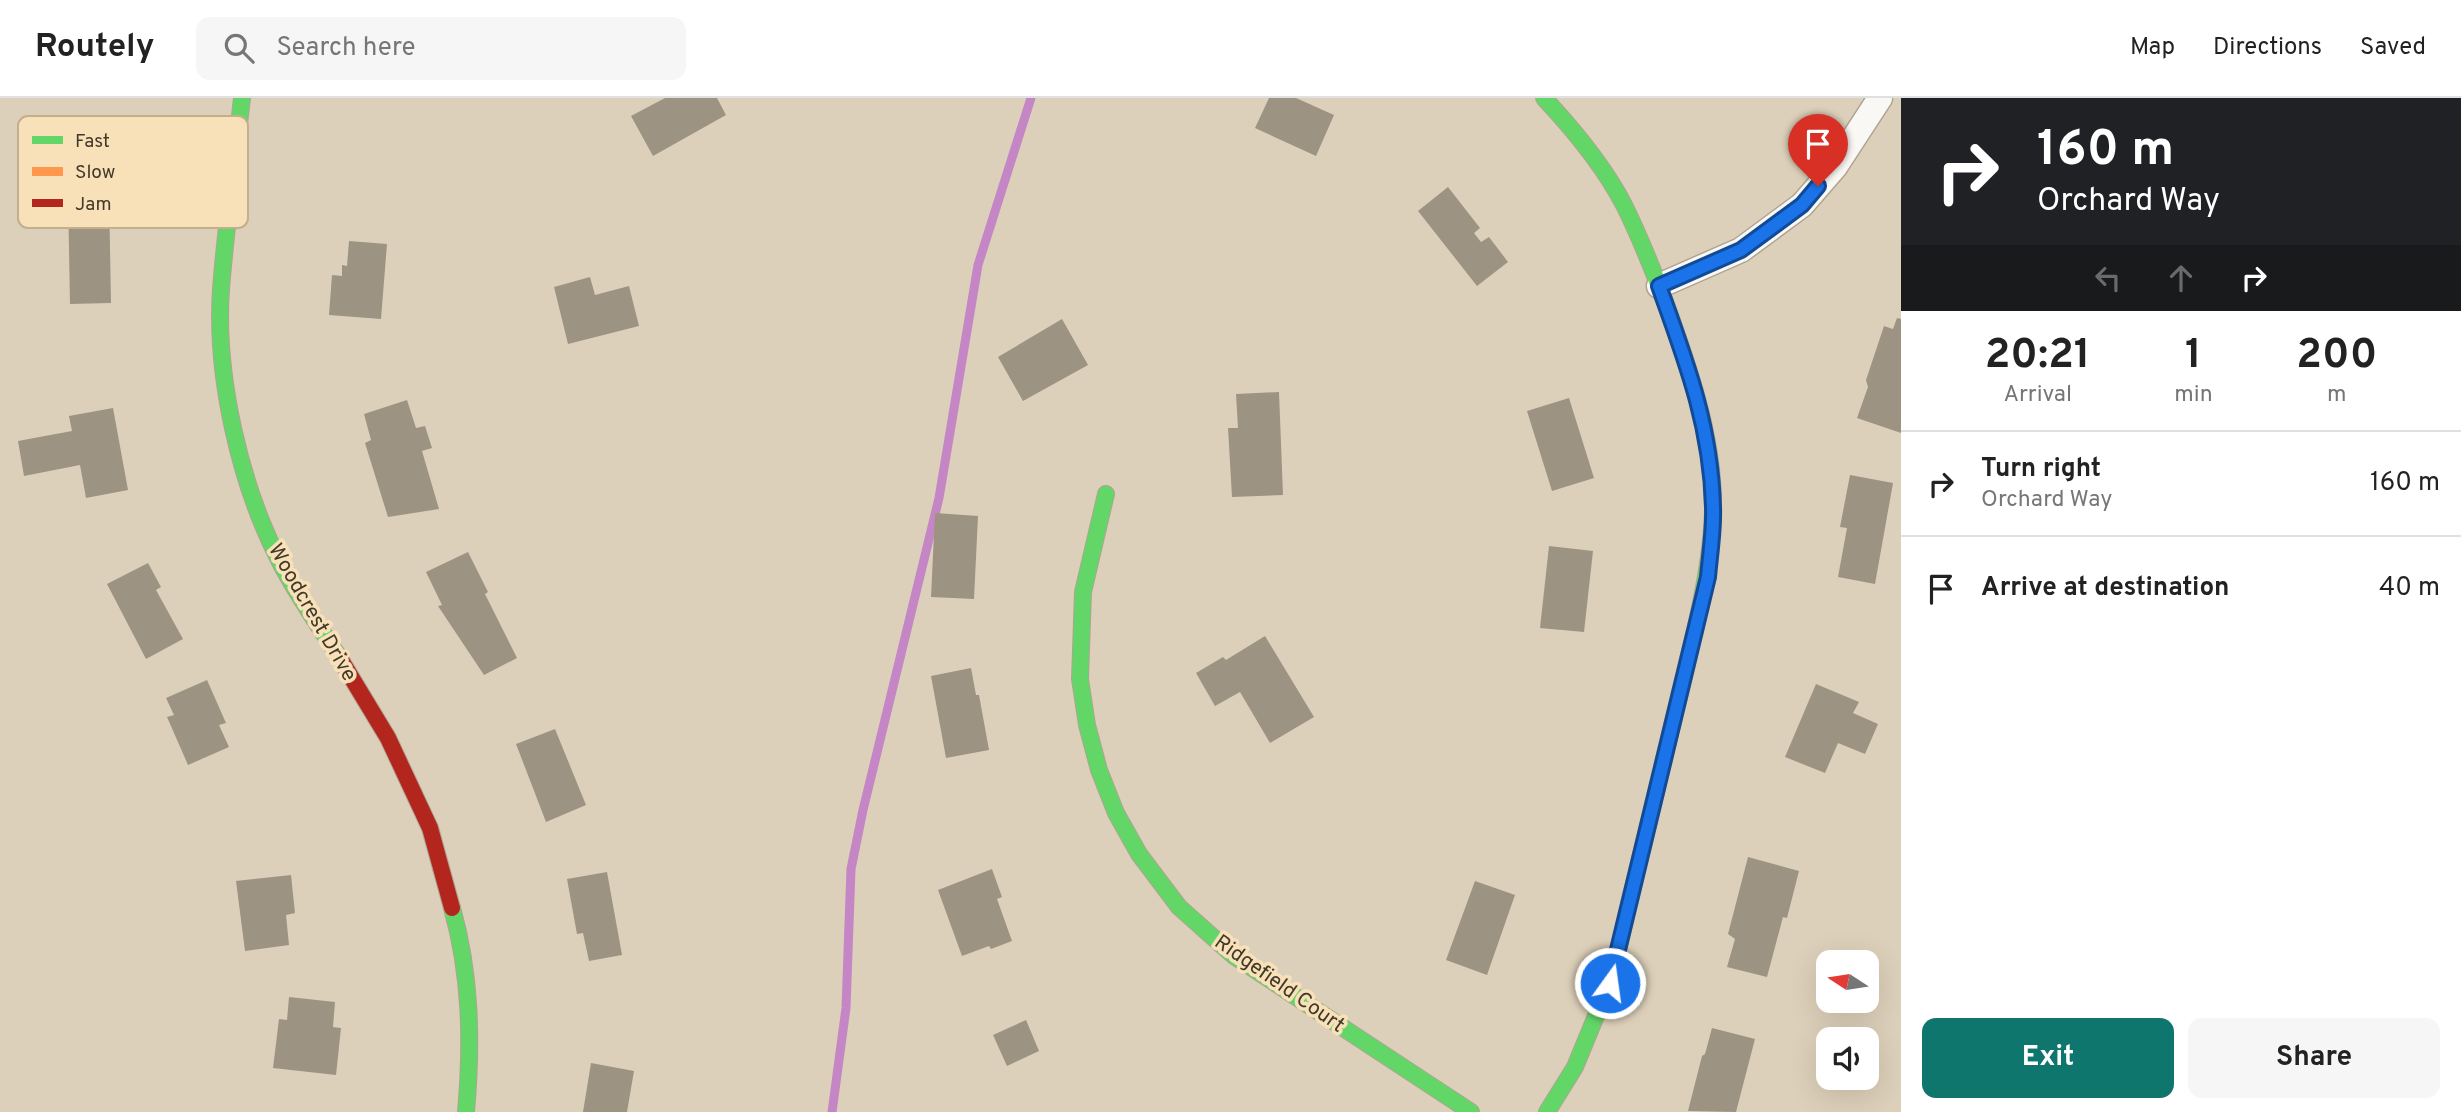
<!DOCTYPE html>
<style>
:root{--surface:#fff;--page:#f6f6f6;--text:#222;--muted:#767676;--line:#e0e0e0;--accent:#0f766e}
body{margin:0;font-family:Overpass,sans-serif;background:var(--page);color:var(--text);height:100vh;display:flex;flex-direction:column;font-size:26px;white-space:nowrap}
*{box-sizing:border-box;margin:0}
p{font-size:23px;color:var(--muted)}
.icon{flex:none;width:38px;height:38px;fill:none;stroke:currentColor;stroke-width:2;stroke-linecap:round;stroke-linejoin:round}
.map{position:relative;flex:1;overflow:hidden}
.side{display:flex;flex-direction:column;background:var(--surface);width:560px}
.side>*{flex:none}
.guide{background:#202124;color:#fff;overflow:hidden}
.needle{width:46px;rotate:282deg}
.fabs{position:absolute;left:1816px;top:852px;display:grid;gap:14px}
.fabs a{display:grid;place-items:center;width:63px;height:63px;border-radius:14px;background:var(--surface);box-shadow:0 7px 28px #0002;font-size:35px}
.pin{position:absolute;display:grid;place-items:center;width:60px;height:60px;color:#fff;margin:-72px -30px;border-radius:50% 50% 50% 0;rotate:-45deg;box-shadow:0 0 7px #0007}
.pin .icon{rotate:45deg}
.me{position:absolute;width:77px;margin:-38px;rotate:14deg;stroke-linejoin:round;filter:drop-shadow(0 0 5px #0008)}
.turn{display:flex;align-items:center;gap:24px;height:147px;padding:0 21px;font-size:32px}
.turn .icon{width:91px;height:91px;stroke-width:2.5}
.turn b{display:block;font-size:49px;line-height:60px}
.lanes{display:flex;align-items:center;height:66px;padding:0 21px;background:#0003;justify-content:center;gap:35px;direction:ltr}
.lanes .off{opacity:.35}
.eta{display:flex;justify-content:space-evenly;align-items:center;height:119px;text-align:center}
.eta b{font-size:42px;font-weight:700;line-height:49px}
.primary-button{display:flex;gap:14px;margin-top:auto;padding:14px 21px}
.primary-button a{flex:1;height:80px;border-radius:14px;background:var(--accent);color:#fff;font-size:28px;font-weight:700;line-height:80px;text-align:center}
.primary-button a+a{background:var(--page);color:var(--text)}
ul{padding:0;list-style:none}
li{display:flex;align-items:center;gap:21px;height:105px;padding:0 21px;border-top:2px solid var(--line)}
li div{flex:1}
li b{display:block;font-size:26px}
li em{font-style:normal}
header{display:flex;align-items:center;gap:42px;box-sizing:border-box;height:98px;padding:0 35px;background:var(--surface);border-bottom:2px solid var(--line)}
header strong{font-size:33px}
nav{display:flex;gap:38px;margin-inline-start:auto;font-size:24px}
.search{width:490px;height:63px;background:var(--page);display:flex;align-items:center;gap:18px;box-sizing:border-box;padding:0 24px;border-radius:14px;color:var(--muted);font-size:26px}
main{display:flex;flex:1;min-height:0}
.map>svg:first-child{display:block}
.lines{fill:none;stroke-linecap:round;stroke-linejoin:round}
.stream{stroke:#c486c4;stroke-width:9}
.building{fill:#9d9382}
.street-casing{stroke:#aea493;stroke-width:27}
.fast-casing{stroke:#aea493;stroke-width:18}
.slow-casing{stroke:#aea493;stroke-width:18}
.jam-casing{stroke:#aea493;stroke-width:18}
.street{stroke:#faf8f5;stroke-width:24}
.fast{stroke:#63d668;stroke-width:16}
.slow{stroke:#ff974d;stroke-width:16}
.jam{stroke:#b3261e;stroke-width:16}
.route-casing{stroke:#114b97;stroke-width:18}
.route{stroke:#1a73e8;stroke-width:12}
.labels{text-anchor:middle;stroke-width:7;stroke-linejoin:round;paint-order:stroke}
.street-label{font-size:21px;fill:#423929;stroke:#f8e1b9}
.key{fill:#f8e1b9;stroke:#c1af8e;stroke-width:2}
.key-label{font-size:19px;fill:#423929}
</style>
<header>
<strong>Routely</strong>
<div class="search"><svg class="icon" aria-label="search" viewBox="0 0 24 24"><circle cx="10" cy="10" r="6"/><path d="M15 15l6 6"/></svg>Search here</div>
<nav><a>Map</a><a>Directions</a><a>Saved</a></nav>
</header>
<main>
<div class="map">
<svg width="1901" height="1014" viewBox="0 0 1901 1014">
<rect width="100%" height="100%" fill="#ddd0ba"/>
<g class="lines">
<path class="stream" d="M832,1014L846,910L851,771L863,712L939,400L978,167L1031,0"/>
</g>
<path class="building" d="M665,0H717L726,17L653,58L631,18Z
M1269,0H1296L1334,17L1316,58L1255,30Z
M1448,89L1480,130L1474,135L1481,144L1489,139L1508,164L1477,188L1418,113Z
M109,95L111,205L70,206L68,96Z
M349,143L387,146L381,221L329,217L332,177L342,178V167L347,168Z
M590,179L595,197L629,188L639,228L568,246L554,189Z
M1897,220L1901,221V335L1857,320L1868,289L1866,282L1884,228L1893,231Z
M1062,221L1088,267L1023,303L998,259Z
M1279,294L1283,397L1232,399L1228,330H1238L1236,296Z
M1569,300L1594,380L1552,393L1527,313Z
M407,302L416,330L425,328L432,350L422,353L439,411L388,419L365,345L371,342L364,316Z
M113,310L128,392L86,400L80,367L24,378L18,343L72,333L69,318Z
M1850,377L1893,385L1875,486L1838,479L1847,430L1840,429Z
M935,415L978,418L974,501L931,499Z
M1549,448L1593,453L1584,534L1540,530Z
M468,454L488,494L485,496L517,560L484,577L438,508L442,507L426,474Z
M148,465L161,489L156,492L183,541L146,561L107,486Z
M1265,538L1314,619L1270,645L1240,594L1215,608L1196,575L1223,559L1226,562Z
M971,570L976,597H979L989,652L946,660L931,578Z
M207,582L226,625L219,627L229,649L188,667L167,619L174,617L166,600Z
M1816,586L1859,604L1853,615L1878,626L1865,656L1838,645L1825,675L1785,659Z
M555,631L586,707L546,724L516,646Z
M1748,759L1799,773L1787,820L1783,819L1767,879L1727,869L1735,841L1728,836Z
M992,771L1002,799L997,801L1012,843L991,851L989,848L962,858L938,792Z
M607,774L622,857L589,863L583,835L577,836L567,781Z
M291,777L295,815L286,817L289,847L245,853L236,783Z
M1475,783L1515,797L1487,877L1446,862Z
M289,899L335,904L333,929L341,930L336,977L273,970L279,921L287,922Z
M1026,922L1039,953L1007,968L993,937Z
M1712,930L1755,941L1736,1014L1688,1013L1702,958L1705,956Z
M591,965L634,973L627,1014H583Z"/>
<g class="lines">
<defs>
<path id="street" d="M1659,188L1741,152L1802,107L1835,69L1880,0"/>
<path id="fast" d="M242,0C235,63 226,127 221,191C215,278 240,387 280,464C297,497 319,528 339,559
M1544,0C1573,31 1604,68 1624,107C1642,143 1657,182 1671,220C1693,282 1714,346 1713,412C1712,452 1705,489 1696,528
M1106,396L1083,494L1080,581L1087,627L1099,672L1116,715L1139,756L1179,809L1234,858L1471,1014
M452,810C471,877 472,945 466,1014
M1547,1014L1575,969L1605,896"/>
<path id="slow" d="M1605,896L1610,885L1696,528"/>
<path id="jam" d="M339,559L388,640L430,730L452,810"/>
</defs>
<use href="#street" class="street-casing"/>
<use href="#fast" class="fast-casing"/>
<use href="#slow" class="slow-casing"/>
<use href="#jam" class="jam-casing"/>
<use href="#street" class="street"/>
<use href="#fast" class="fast"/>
<use href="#slow" class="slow"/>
<use href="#jam" class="jam"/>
</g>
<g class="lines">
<defs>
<path id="route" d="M1610,885L1708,479C1710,456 1714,432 1713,409C1711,328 1686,263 1659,188L1741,152L1802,107L1818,88"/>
</defs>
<use href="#route" class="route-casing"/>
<use href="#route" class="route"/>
</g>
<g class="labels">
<g class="street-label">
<text transform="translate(313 514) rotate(60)" y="7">Woodcrest Drive</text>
<text transform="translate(1280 885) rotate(35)" y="7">Ridgefield Court</text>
</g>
</g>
<rect x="18" y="18" width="230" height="112" rx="10" class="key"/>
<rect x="32" y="38" width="31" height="8" fill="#63d668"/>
<rect x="32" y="69" width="31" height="9" fill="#ff974d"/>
<rect x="32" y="101" width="31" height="8" fill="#b3261e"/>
<g class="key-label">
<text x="75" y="49">Fast</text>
<text x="75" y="80">Slow</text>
<text x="75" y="112">Jam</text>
</g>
</svg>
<div class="fabs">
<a><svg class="needle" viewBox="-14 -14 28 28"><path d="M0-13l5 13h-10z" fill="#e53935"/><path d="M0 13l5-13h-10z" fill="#767676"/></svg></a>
<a><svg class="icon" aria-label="sound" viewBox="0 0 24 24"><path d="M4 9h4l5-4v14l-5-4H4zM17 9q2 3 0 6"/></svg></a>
</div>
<div class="pin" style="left:1818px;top:88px;background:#d93025"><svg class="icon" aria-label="arrive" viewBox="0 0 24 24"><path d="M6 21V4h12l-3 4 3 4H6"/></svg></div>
<svg class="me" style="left:1610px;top:885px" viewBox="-20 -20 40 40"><circle r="17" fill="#1a73e8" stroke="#fff" stroke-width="3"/><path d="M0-11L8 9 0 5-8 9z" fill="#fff"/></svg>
</div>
<section class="side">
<div class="guide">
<div class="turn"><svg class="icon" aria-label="right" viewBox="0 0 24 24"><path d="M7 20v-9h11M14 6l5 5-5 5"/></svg><div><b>160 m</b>Orchard Way</div></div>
<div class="lanes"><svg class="icon off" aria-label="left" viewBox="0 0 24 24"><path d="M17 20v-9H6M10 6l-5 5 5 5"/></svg><svg class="icon off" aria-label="ahead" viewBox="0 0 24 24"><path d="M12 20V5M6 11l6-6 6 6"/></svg><svg class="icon" aria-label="right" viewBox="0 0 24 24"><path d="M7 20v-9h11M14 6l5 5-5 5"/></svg></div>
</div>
<div class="eta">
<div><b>20:21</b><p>Arrival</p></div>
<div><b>1</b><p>min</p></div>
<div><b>200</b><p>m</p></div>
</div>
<ul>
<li><svg class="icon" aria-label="right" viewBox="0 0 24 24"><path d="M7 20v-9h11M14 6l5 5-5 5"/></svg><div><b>Turn right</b><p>Orchard Way</p></div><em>160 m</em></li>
<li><svg class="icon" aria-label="arrive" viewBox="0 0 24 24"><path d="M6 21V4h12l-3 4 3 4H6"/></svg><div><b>Arrive at destination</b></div><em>40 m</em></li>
</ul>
<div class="primary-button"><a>Exit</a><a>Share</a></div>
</section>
</main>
